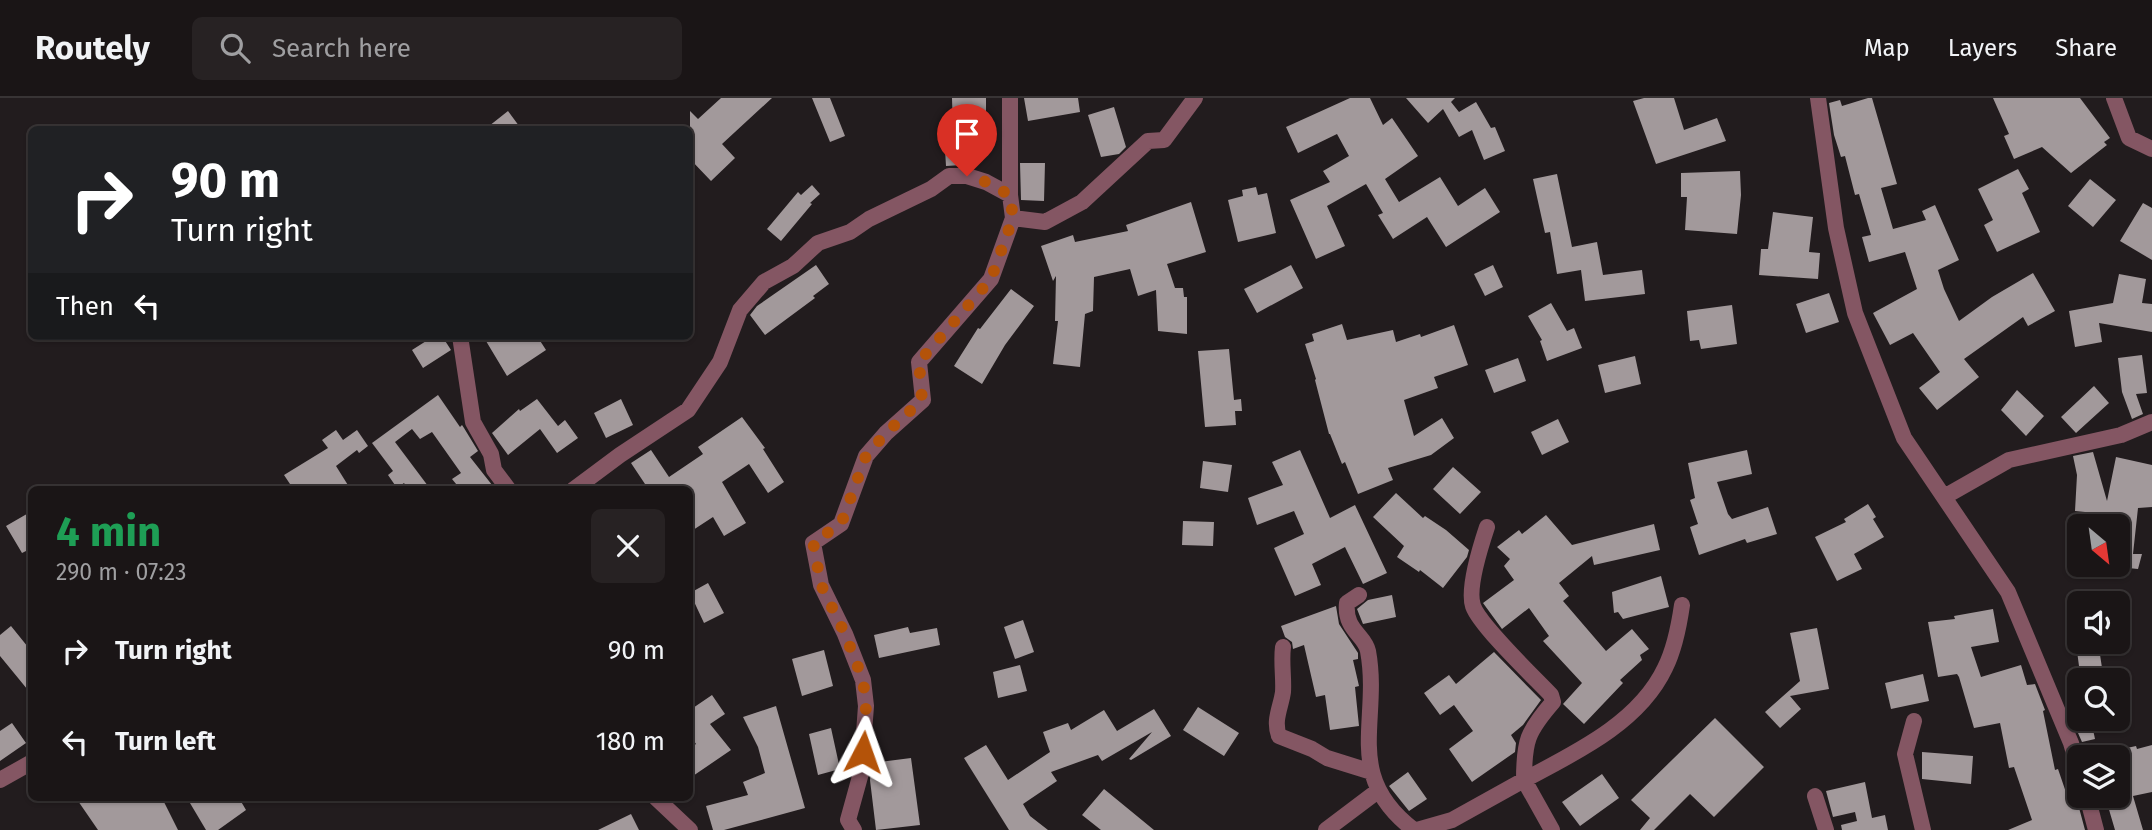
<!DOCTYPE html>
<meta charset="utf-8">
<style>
:root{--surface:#1a1516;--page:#272223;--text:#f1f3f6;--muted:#9f9fa1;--line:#383435}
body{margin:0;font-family:"Fira Sans",sans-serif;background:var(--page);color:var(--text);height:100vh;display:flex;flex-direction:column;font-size:26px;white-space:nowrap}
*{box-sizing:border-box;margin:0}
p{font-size:23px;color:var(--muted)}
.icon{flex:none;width:38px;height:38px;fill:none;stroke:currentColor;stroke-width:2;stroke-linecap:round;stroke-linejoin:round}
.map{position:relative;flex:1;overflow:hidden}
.panel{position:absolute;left:28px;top:388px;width:665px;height:315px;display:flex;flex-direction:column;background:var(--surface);border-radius:10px;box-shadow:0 2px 5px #0004,0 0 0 2px var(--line)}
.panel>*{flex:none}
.hud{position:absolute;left:28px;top:28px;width:665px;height:214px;border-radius:10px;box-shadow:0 2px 5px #0004,0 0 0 2px var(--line);background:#202124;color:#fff;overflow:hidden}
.needle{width:46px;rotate:151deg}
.tools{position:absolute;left:2067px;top:416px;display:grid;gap:14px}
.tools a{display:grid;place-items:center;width:63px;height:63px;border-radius:10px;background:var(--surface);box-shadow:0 2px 5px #0004,0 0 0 2px var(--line);font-size:35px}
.pin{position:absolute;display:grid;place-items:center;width:60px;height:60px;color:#fff;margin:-72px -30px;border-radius:50% 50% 50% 0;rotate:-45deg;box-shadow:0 0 7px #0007}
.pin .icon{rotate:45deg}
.me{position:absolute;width:77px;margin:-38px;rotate:4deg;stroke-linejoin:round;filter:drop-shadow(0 0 5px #0008)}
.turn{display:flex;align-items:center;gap:24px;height:147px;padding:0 28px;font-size:32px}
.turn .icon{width:91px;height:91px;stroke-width:2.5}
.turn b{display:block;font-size:49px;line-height:60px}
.then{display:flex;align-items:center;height:66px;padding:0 28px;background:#0003;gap:14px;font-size:26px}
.round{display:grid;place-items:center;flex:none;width:74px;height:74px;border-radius:10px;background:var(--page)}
.headline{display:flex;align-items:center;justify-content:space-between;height:119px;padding:0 28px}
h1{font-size:42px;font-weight:700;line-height:52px;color:#1e9e55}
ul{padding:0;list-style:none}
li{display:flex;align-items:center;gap:21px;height:91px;padding:0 28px}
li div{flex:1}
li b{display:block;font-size:26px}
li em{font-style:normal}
header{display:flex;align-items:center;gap:42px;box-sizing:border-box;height:98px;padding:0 35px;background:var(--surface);border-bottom:2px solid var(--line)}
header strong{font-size:33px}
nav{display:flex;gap:38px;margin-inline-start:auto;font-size:24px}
.search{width:490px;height:63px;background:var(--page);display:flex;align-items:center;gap:18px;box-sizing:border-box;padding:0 24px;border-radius:10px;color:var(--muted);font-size:26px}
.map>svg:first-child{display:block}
.building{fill:#a2999b}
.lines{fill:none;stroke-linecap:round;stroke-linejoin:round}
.street{stroke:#845663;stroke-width:16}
.route{stroke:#b45309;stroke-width:12;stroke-dasharray:0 21.6}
</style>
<header>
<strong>Routely</strong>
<div class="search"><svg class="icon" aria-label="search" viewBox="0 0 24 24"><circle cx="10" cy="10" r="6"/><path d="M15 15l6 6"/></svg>Search here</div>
<nav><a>Map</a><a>Layers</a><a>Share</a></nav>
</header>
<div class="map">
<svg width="2152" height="732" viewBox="0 0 2152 732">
<rect width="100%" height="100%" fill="#221c1e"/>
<path class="building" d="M721,0H772L722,46L735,60L711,83L690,61V13L698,21Z
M812,0H830L845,38L830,44Z
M952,0H986V53H976L977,66L946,68L944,35L953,34Z
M1024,0H1078L1080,14L1028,23Z
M1350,0H1370L1383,27L1392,20L1418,58L1385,81L1399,104L1440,79L1458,108L1485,90L1500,114L1446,149L1427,119L1393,141L1378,117L1383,115L1366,86L1327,108L1345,148L1316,161L1290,102L1330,84L1323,73L1349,58L1337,36L1298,55L1286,29Z
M1406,0H1455L1451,4L1459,14L1476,4L1491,30L1495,29L1505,53L1484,62L1472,32L1459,39L1443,11L1428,25Z
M1644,0H1674L1684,32L1717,20L1726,43L1656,66L1633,3Z
M1868,0H1872L1897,86L1881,90L1893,131L1926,122L1922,113L1935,107L1959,162L1938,172L1944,191L1959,223L1992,199L2033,175L2055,213L2028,228L2023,219L1964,261L1979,279L1937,312L1919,290L1940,274L1913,235L1890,247L1873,215L1917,191L1905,154L1869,164L1862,139L1871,137L1859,96L1855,97L1845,58L1841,59L1834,37L1829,5L1840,2L1842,8Z
M1993,0H2080L2110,40L2104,44L2107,47L2071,75L2042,49L2014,61L2004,38L2009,36Z
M1114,9L1126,49L1119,56L1101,59L1088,17Z
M508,13L522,32H484Z
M1020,65H1045L1044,103L1021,102Z
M2018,71L2029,91L2022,95L2040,134L1997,154L1984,127L1993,122L1978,91Z
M1740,73L1741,97L1737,136L1685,132L1687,99H1681V75Z
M1557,76L1572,149L1597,144L1603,177L1642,172L1645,196L1585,203L1581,172L1557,176L1550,134L1545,135L1533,81Z
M2090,81L2116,102L2093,129L2068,108Z
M812,87L820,96L810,105L812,106L781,143L767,131L798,94L801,97Z
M1256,89L1258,97L1267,95L1276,135L1238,144L1228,102L1243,98L1242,92Z
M1191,104L1206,154L1167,166L1175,190H1183L1184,199H1187V236L1158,233L1156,192L1138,198L1130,171L1094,179L1093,213L1085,216L1080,269L1053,266L1058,223H1055L1056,178L1053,183L1041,148L1073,137L1075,144L1128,133L1126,127Z
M2143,105L2152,110V162L2120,143Z
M1773,114L1813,119L1809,154L1820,155L1818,181L1759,177L1761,151H1768Z
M816,167L829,186L813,198L815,200L765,237L750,217L757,208Z
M1291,167L1303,190L1257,215L1244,191Z
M1493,167L1503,189L1485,198L1474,176Z
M2119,176L2146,181L2142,205L2152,206V234L2099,225L2102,244L2075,249L2069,213L2113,205Z
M1011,191L1034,208L1005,247L982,286L954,268L978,230L980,231Z
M1829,195L1839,224L1806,235L1796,206Z
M1551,205L1567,233L1574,230L1582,250L1547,263L1540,243L1542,242L1528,218Z
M1732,207L1737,246L1701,251L1699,242L1690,243L1687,213Z
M1342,226L1347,242L1393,232L1396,244L1420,236L1421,239L1454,227L1468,267L1434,279L1438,290L1404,302L1414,338L1442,320L1454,340L1431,357L1388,370L1393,382L1358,396L1345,364L1342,366L1330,336H1329L1315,282L1316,281L1305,246L1314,243L1312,236Z
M434,238H442L451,252L423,270L412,252Z
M483,238H537L546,252L507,278Z
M1229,251L1234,302L1241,301L1242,313H1235L1236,327L1205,329L1198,253Z
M2142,257L2147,295L2136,296L2143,316L2132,321L2122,294L2118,260Z
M1635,258L1641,286L1605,295L1598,267Z
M1518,260L1526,283L1494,295L1485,272Z
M2094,288L2109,305L2076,335L2061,319Z
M2017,292L2044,318L2026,338L2001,312Z
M438,297L460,329L462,327L464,330L478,353L470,359L496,392H461L452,381L461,375L432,334L420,341L412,331L395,344L431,392H409L404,385L397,390L388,377L393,373L372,345Z
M537,301L558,328L565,322L578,340L557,355L540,331L508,357L492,335L519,311L520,313Z
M621,301L633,327L606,340L594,315Z
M742,319L765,350L763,351L784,384L768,395L749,366L722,384L746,425L724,438L713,419L690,434V392H649L631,365L651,352L669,379L703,356L698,349Z
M1558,321L1569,344L1542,357L1531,334Z
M336,332L343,342L357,332L368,348L359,355L357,352L336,368L351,392H294L284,377L328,350L322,342Z
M1300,352L1330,420L1355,407L1387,475L1363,486L1345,449L1312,466L1321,487L1295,498L1274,450L1304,436L1294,413L1257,427L1248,400L1283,387L1272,364Z
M1747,352L1752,376L1717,384L1728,416L1732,421L1768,409L1777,436L1747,445L1745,441L1699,457L1690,429L1698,426L1690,402L1695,400L1688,365Z
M2093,354L2107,403L2116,359L2152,367V409L2138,410L2133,456H2142L2138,471L2118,469V429H2104L2105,416L2075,413L2077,377L2073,358Z
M1203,363L1232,367L1228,394L1200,390Z
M1453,369L1481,394L1460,416L1433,391Z
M1396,395L1423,420L1425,418L1446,432L1469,452L1467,459L1443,490L1420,472L1419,474L1397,459L1404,448L1373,419Z
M1868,406L1876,419L1873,421L1884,439L1854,456L1862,471L1837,483L1815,439L1846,424L1844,421Z
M32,413V450L22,455L6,428Z
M1546,417L1572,447L1654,426L1660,452L1594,467L1592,458L1559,485L1569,498L1563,503L1606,553L1632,531L1649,551L1640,557L1642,562L1620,582L1623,585L1584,626L1563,606L1582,585L1543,543L1549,538L1529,510L1502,531L1483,505L1514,482L1504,468L1510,461L1497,449L1519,432L1522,436Z
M1183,423L1214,424L1213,448L1182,447Z
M1661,478L1669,509L1623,521L1618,514L1614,515L1612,494Z
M708,485L724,515L704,525L690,495Z
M1392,497L1396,519L1363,526L1357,511L1368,502Z
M1336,508L1339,526L1358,555V561L1353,562L1359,588L1355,589L1359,628L1330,632L1325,597L1316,599L1304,547L1293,551L1292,544L1285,539L1281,528Z
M1993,511L1999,544L1971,549L1981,579L2021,567L2027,587L2035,586L2045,612L2043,613L2055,672L2058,671L2071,709L2078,706L2085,732H2008L2032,722L2014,669L2009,670L2000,625L1974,630L1959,579L1957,576L1938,579L1928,524L1955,521L1954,518Z
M2118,521H2132L2131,542L2118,541Z
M1023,522L1034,554L1015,561L1004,529Z
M11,528L32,554V597L0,558V537Z
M908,529L910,535L937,530L940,547L879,560L874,537Z
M1817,530L1829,591L1790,598L1801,611L1780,630L1765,614L1800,583L1790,535Z
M2099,550L2104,583H2081L2077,553Z
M824,552L833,588L802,598L792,561Z
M1494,554L1541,602L1523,627L1511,637L1516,645L1515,654L1472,684L1449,651L1473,633L1454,607L1440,617L1424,595L1449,577L1456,586Z
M1020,567L1027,593L998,600L993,574Z
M1923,576L1929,603L1891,611L1885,585Z
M712,597L725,616L710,626L731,652L690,680V650L696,646L690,637V612Z
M776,608L805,710L724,732H713L706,708L748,697L743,684L765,675L758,649L743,619Z
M1198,609L1239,635L1224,658L1183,632Z
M1154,611L1171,638L1131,662L1129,661L1152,634L1102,663L1098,657L1051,674L1057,683L1023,706L1030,718L1048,732H1009L964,660L986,647L1008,682L1050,654L1043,634L1068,625L1071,632L1104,612L1117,633Z
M1715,620L1764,669L1714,719L1690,696L1654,732H1640L1650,720L1631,702Z
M2091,622L2095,641L2082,644L2074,626Z
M12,625L26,645L0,663V633Z
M831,630L840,671L818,677L809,636Z
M2152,647V694L2133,698L2143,732H2115L2105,698H2118V652L2136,648L2137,651Z
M1922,654L1973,658L1971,686L1922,681Z
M911,660L920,727L876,732L870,682L872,665Z
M1408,674L1427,701L1409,713L1389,688Z
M1602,676L1619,700L1580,728L1562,704Z
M1865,684L1872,720L1885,717L1888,732H1842L1841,727L1857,723L1855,714L1833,719L1826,693Z
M1104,691L1154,732H1101L1082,717Z
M76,700H162L178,732H98Z
M187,700H239L246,712L218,732H206Z
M631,716L639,732H598Z"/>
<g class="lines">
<path class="street" d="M1818,0L1836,130L1855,215L1904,340L2008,494L2071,645L2079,672
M2114,0L2129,40L2152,51
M1013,120L1045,124L1082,104L1148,43L1164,42L1195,0
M460,238L473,324L491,356L494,372L509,392
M573,392L620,357L688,312L720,264L740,212L764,184L793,168L818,145L850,134L869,121L931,91L949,78H967L986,84L1010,97
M1944,399L2009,362L2121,337L2152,324
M1359,497L1347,505C1344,532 1365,537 1368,553C1381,624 1342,677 1414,732
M1283,549C1281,564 1284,580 1283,594C1281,609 1273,622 1279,638L1312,651L1327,660L1372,674
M1914,623L1905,656L1923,732
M0,682L32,664
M1815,698L1826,732
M2087,698L2096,732
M656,700L690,732
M854,732L848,722L861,675L866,608L863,582L845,536L821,487L813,445L841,426L866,358L886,335L923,302L919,264L991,181L1013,120L1010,97V0
M1326,732L1379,692
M1417,732L1452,722L1524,682C1524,643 1527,634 1553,604L1551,597C1534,579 1480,528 1473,508C1467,490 1481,447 1487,429
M1552,732L1524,682C1575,655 1639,625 1665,570C1675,550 1679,528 1682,507"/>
</g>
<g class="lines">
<path class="route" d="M863,654L866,608L863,582L845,536L821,487L813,444L841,426L866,358L886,335L922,302L919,264L991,181L1013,120L1010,97L986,84L967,78"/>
</g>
</svg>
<div class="tools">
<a><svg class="needle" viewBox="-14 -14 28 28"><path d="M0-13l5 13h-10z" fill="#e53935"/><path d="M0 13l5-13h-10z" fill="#9f9fa1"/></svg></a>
<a><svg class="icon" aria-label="sound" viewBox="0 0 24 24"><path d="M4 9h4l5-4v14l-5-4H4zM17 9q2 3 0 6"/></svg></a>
<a><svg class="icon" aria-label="search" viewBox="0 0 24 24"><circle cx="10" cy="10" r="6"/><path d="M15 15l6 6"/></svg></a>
<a><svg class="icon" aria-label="layers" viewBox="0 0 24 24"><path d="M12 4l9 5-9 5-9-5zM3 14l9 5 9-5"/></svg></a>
</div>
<div class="pin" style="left:967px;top:78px;background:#d93025"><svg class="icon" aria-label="arrive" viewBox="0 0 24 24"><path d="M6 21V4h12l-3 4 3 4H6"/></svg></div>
<svg class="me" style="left:863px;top:654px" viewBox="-20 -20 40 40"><path d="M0-17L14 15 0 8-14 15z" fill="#b45309" stroke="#fff" stroke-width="4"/></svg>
<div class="hud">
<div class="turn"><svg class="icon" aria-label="right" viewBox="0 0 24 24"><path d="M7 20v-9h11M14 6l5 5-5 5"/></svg><div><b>90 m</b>Turn right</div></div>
<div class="then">Then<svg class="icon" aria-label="left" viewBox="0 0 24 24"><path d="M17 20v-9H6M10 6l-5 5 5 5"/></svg></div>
</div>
<section class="panel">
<div class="headline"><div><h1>4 min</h1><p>290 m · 07:23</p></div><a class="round"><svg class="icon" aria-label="close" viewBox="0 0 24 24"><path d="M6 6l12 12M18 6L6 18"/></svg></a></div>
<ul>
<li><svg class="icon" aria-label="right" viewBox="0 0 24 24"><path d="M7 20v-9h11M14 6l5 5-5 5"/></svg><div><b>Turn right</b></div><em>90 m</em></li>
<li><svg class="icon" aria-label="left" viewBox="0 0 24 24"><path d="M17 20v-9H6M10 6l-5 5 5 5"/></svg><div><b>Turn left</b></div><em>180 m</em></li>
</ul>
</section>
</div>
